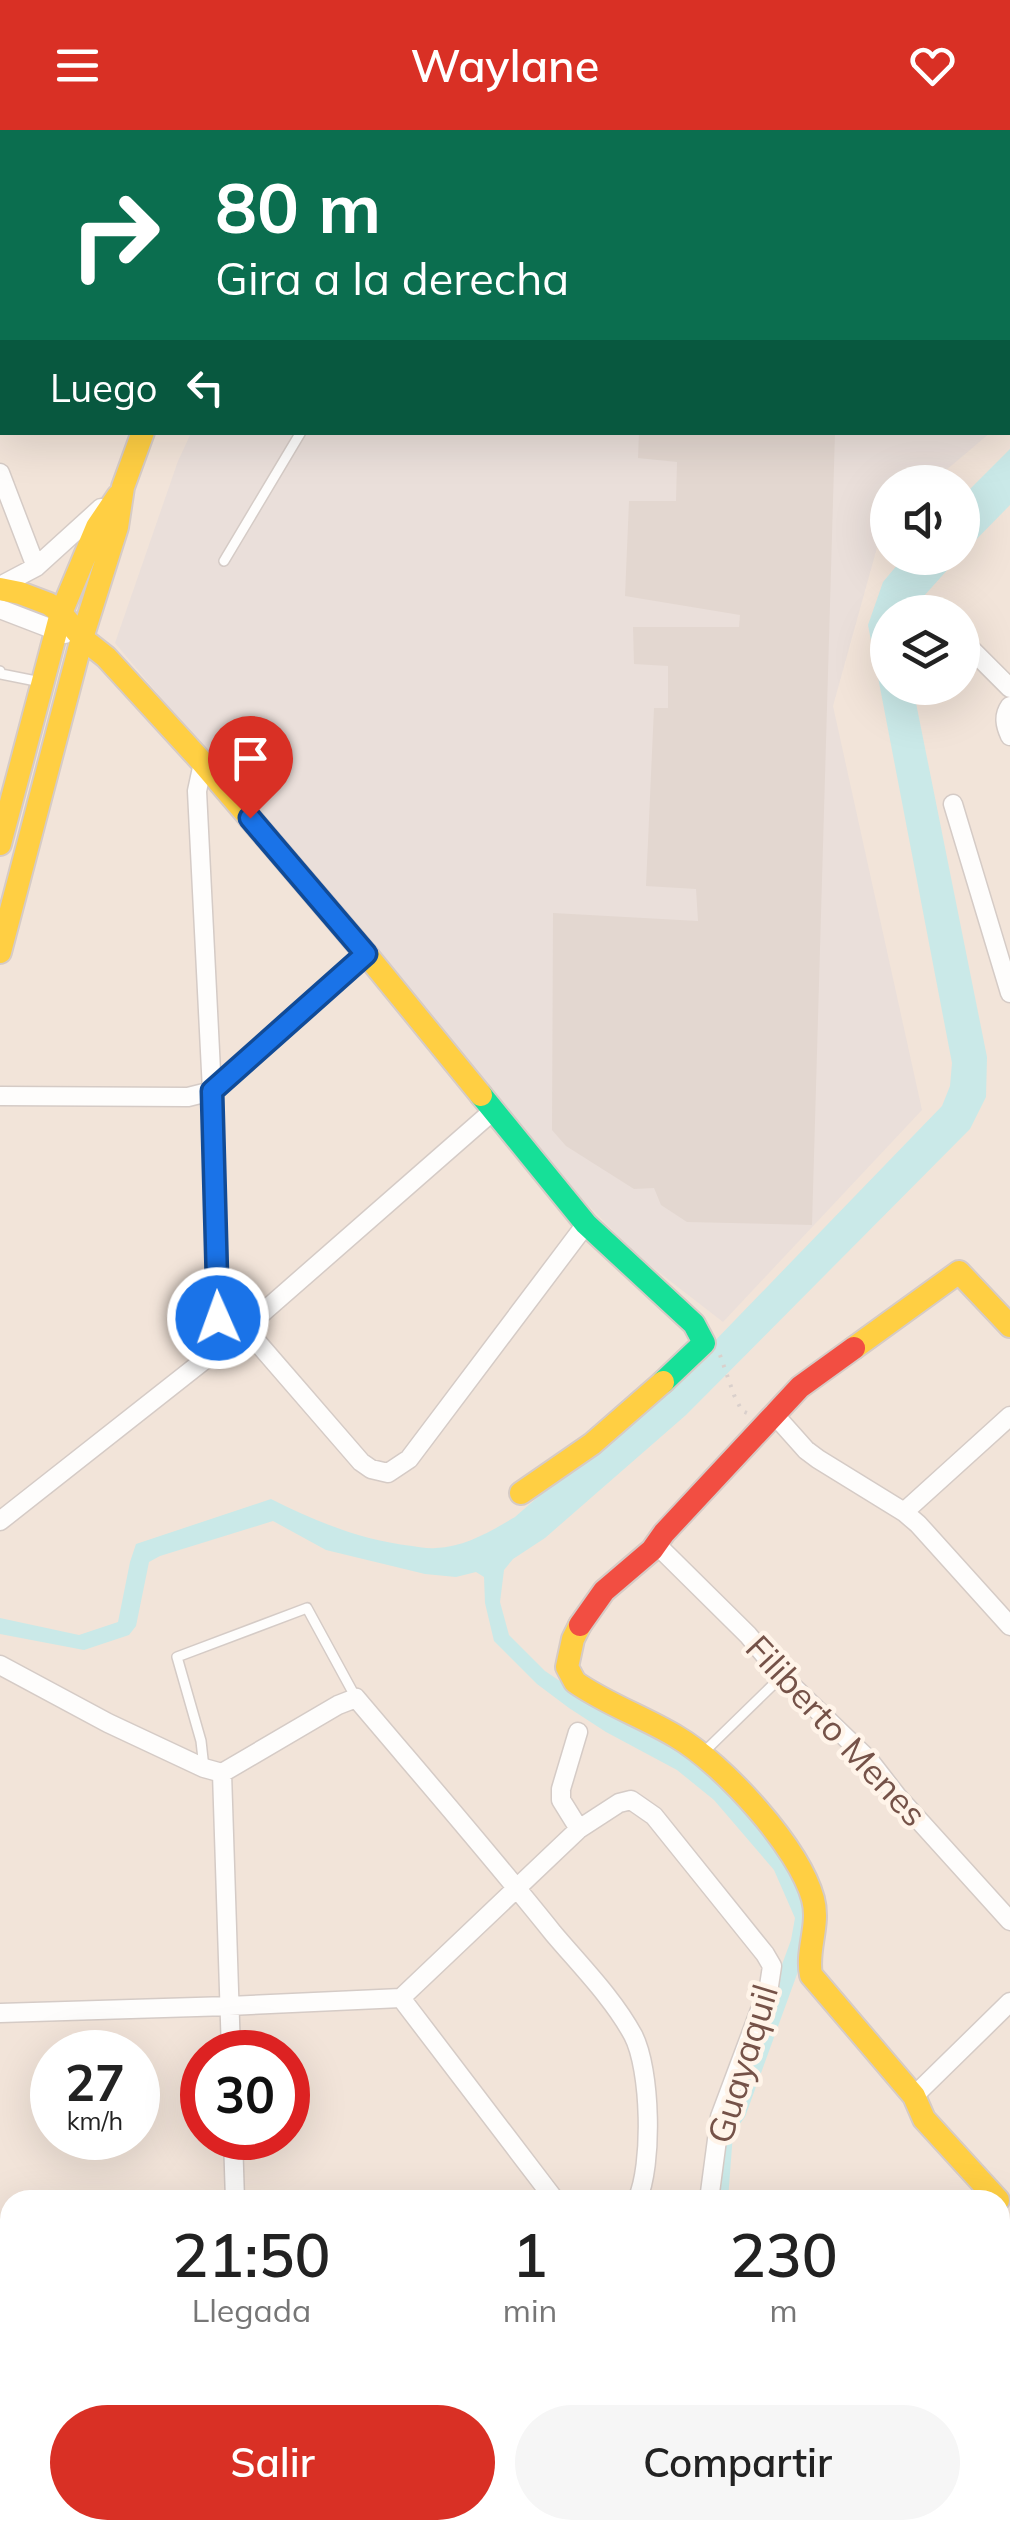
<!DOCTYPE html>
<html lang="es">
<style>
:root{--surface:#fff;--page:#f6f6f6;--text:#222;--muted:#767676;--accent:#d93025}
body{margin:0;font-family:Mulish,sans-serif;background:var(--page);color:var(--text);height:100vh;display:flex;flex-direction:column;font-size:38px;white-space:nowrap}
*{box-sizing:border-box;margin:0}
p{font-size:32px;color:var(--muted)}
.icon{flex:none;width:55px;height:55px;fill:none;stroke:currentColor;stroke-width:2;stroke-linecap:round;stroke-linejoin:round}
.map{position:relative;flex:1;overflow:hidden}
.panel{position:absolute;left:0px;top:2060px;width:1010px;height:350px;display:flex;flex-direction:column;background:var(--surface);border-radius:30px 30px 0 0;box-shadow:0 10px 40px #0002}
.panel>*{flex:none}
.top-card{position:absolute;left:0px;top:0px;width:1010px;height:305px;box-shadow:0 10px 40px #0002;background:#0b6e4f;color:#fff;overflow:hidden}
.controls{position:absolute;left:870px;top:335px;display:grid;gap:20px}
.controls a{display:grid;place-items:center;width:110px;height:110px;border-radius:50%;background:var(--surface);box-shadow:0 10px 40px #0002;font-size:50px}
.speed{position:absolute;left:30px;top:1900px;display:flex;gap:20px;font-size:50px;font-weight:700;text-align:center}
.speed>*{display:grid;place-content:center;width:130px;height:130px;border-radius:50%;background:var(--surface);box-shadow:0 10px 40px #0002;line-height:1}
.speed small{font-size:25px;font-weight:400}
.speed .limit{border:15px solid #d22;background:#fff;color:#111}
.pin{position:absolute;display:grid;place-items:center;width:85px;height:85px;color:#fff;margin:-102px -42px;border-radius:50% 50% 50% 0;rotate:-45deg;box-shadow:0 0 10px #0007}
.pin .icon{rotate:45deg}
.me{position:absolute;width:110px;margin:-55px;rotate:358deg;stroke-linejoin:round;filter:drop-shadow(0 0 8px #0008)}
.turn{display:flex;align-items:center;gap:35px;height:210px;padding:0 50px;font-size:45px}
.turn .icon{width:130px;height:130px;stroke-width:2.5}
.turn b{display:block;font-size:70px;line-height:85px}
.then{display:flex;align-items:center;height:95px;padding:0 50px;background:#0003;gap:20px;font-size:38px}
.eta{display:flex;justify-content:space-evenly;align-items:center;height:170px;text-align:center}
.eta b{font-size:60px;font-weight:600;line-height:70px}
.button{display:flex;gap:20px;margin-top:auto;padding:20px 50px}
.button a{flex:1;height:115px;border-radius:60px;background:var(--accent);color:#fff;font-size:40px;font-weight:600;line-height:115px;text-align:center}
.button a+a{background:var(--page);color:var(--text)}
header{display:flex;justify-content:space-between;align-items:center;height:130px;padding:0 50px;background:var(--accent);color:#fff;font-size:45px;font-weight:600}
.map>svg:first-child{display:block}
.residential{fill:#f2e4d9;fill-rule:evenodd}
.industrial{fill:#eadfda}
.water{fill:#cae9e8}
.lines{fill:none;stroke-linecap:round;stroke-linejoin:round}
.stream{stroke:#cae9e8;stroke-width:5}
.building{fill:#e3d7d0}
.lane-casing{stroke:#d5cbc6;stroke-width:12}
.street-casing{stroke:#d5cbc6;stroke-width:21}
.fast-casing{stroke:#d6cbc6;stroke-width:26}
.slow-casing{stroke:#d6cbc6;stroke-width:26}
.jam-casing{stroke:#d6cbc6;stroke-width:26}
.path{stroke:#dad0cc;stroke-width:4;stroke-dasharray:2.5 8;stroke-linecap:butt}
.lane{stroke:#fefdfc;stroke-width:9}
.street{stroke:#fefdfc;stroke-width:18}
.fast{stroke:#16e098;stroke-width:22}
.slow{stroke:#ffcf43;stroke-width:22}
.jam{stroke:#f24e42;stroke-width:22}
.route-casing{stroke:#114b97;stroke-width:25}
.route{stroke:#1a73e8;stroke-width:18}
.labels{text-anchor:middle;stroke-width:9;stroke-linejoin:round;paint-order:stroke}
.street-label{font-size:35px;fill:#755248;stroke:#fff4e9}
</style>
<header><svg class="icon" aria-label="menu" viewBox="0 0 24 24"><path d="M4 6h16M4 12h16M4 18h16"/></svg>Waylane<svg class="icon" aria-label="heart" viewBox="0 0 24 24"><path d="M12 20l-8-8c-3-5 5-10 8-4 3-6 11-1 8 4z"/></svg></header>
<div class="map">
<svg width="1010" height="2410" viewBox="0 0 1010 2410">
<rect width="100%" height="100%" fill="#f7f0e9"/>
<path class="residential" d="M0,0H1010V2410H0ZM2,2H1008V302H2ZM888,352H962V428H888ZM888,482H962V558H888ZM52,1922H138V2008H52ZM202,1922H288V2008H202ZM10,2070H1000V2400H10Z"/>
<path class="industrial" d="M185,0H1010V285L1008,287V2H188Z
M191,303H990L932,352H888L887,391L883,396L833,576L922,980L723,1192L638,1126L586,1073L115,513L178,331Z"/>
<path class="water" d="M1010,319V375L963,423V366Z
M903,428H958L915,476L914,482H888V558H913L987,927L986,967L970,999L686,1285L545,1408L513,1429L504,1440L500,1472L509,1505L545,1541L612,1586L682,1624L725,1659L786,1731L809,1778L800,1836L745,1987L733,2003L728,2070H716L722,1998L791,1810L795,1788L774,1740L714,1670L677,1640L606,1602L569,1578L537,1554L494,1511L485,1473L484,1447L476,1442L456,1447L425,1444L326,1420L273,1391L160,1426L149,1432L136,1496L129,1505L84,1520L0,1504V1488L79,1505L118,1492L130,1432L136,1414L271,1369C317,1392 361,1410 412,1416C420,1417 428,1419 436,1418C465,1417 491,1401 515,1387L707,1219L942,976L950,956L952,933L868,495L883,452Z"/>
<g class="lines">
<path class="stream" d="M743,2400L753,2410"/>
</g>
<path class="building" d="M639,302H835L812,1095L687,1092L661,1075L654,1058L634,1059L566,1016L552,1000L553,783L698,791L696,759L646,756L654,578H668V536L634,534L633,497H739L740,485L625,466L629,371H676L677,332L638,328Z"/>
<g class="lines">
<defs>
<path id="lane" d="M224,431L301,302
M0,541L1,544L41,552
M705,1621L782,1546
M204,1638L201,1611L177,1527L307,1478L356,1568"/>
<path id="street" d="M148,0L152,2
M0,142L2,147
M0,226L2,218
M0,343L36,437
M0,456L36,437L101,378
M0,479L65,504
M964,512L1010,558
M1010,576C1003,586 1005,595 1010,606
M203,633L197,661L212,961L218,1188L223,1215
M953,674L1010,863
M0,966L188,967L212,961L366,824
M245,1198L361,1332L371,1339L388,1343L409,1329L586,1094
M773,1283L806,1320L818,1329L904,1382L918,1394L1010,1496
M904,1382L1010,1286
M0,1391L245,1198L494,980
M658,1416L748,1505L782,1546L869,1630L897,1666L1010,1791
M0,1535L108,1593L204,1638L222,1643L338,1575L356,1568C422,1646 489,1723 553,1803C580,1835 613,1868 633,1905C651,1939 653,2036 637,2070
M578,1602L561,1659V1670L579,1699
M222,1643L231,1922
M0,1883L229,1876L401,1868
M914,1966L1010,1872
M233,2008L235,2070
M555,2070L401,1868L579,1699L619,1673L631,1670L654,1686L765,1824L772,1836L769,1856L720,1987L709,2070
M1000,2175L1010,2173
M1000,2377L1010,2388
M244,2400V2410
M621,2400L622,2410
M551,2410L557,2400"/>
<path id="fast" d="M481,965L586,1094L694,1194L704,1213L663,1252
M1000,2362L1010,2353"/>
<path id="slow" d="M313,2L318,0
M0,459L20,463L49,474L61,483L82,508L106,527L203,633L366,824L481,965
M0,714L61,483L97,397L118,366
M0,822L82,508L117,397L123,357L143,302
M854,1218L959,1142L1010,1196
M521,1363L592,1314L663,1252
M580,1495L573,1509L567,1537L575,1552C606,1574 644,1587 677,1607C723,1634 799,1717 813,1769C820,1795 806,1820 811,1845L914,1966L924,1989L998,2070"/>
<path id="jam" d="M283,2L284,0
M580,1495L604,1461L652,1420L664,1403L800,1257L854,1218
M0,2241H10
M953,2410L963,2400"/>
</defs>
<use href="#lane" class="lane-casing"/>
<use href="#street" class="street-casing"/>
<use href="#fast" class="fast-casing"/>
<use href="#slow" class="slow-casing"/>
<use href="#jam" class="jam-casing"/>
<path class="path" d="M720,1225L734,1265L742,1281L747,1283"/>
<use href="#lane" class="lane"/>
<use href="#street" class="street"/>
<use href="#fast" class="fast"/>
<use href="#slow" class="slow"/>
<use href="#jam" class="jam"/>
</g>
<g class="lines">
<defs>
<path id="route" d="M218,1188L212,961L366,824L250,688"/>
</defs>
<use href="#route" class="route-casing"/>
<use href="#route" class="route"/>
</g>
<g class="labels">
<g class="street-label">
<text transform="translate(836 1601) rotate(47)" y="12">Filiberto Menes</text>
<text transform="translate(743 1934) rotate(-73)" y="12">Guayaquil</text>
</g>
</g>
</svg>
<div class="controls">
<a><svg class="icon" aria-label="sound" viewBox="0 0 24 24"><path d="M4 9h4l5-4v14l-5-4H4zM17 9q2 3 0 6"/></svg></a>
<a><svg class="icon" aria-label="layers" viewBox="0 0 24 24"><path d="M12 4l9 5-9 5-9-5zM3 14l9 5 9-5"/></svg></a>
</div>
<div class="speed"><div>27<small>km/h</small></div><div class="limit">30</div></div>
<div class="pin" style="left:250px;top:688px;background:#d93025"><svg class="icon" aria-label="arrive" viewBox="0 0 24 24"><path d="M6 21V4h12l-3 4 3 4H6"/></svg></div>
<svg class="me" style="left:218px;top:1188px" viewBox="-20 -20 40 40"><circle r="17" fill="#1a73e8" stroke="#fff" stroke-width="3"/><path d="M0-11L8 9 0 5-8 9z" fill="#fff"/></svg>
<div class="top-card">
<div class="turn"><svg class="icon" aria-label="right" viewBox="0 0 24 24"><path d="M7 20v-9h11M14 6l5 5-5 5"/></svg><div><b>80 m</b>Gira a la derecha</div></div>
<div class="then">Luego<svg class="icon" aria-label="left" viewBox="0 0 24 24"><path d="M17 20v-9H6M10 6l-5 5 5 5"/></svg></div>
</div>
<section class="panel">
<div class="eta">
<div><b>21:50</b><p>Llegada</p></div>
<div><b>1</b><p>min</p></div>
<div><b>230</b><p>m</p></div>
</div>
<div class="button"><a>Salir</a><a>Compartir</a></div>
</section>
</div>
